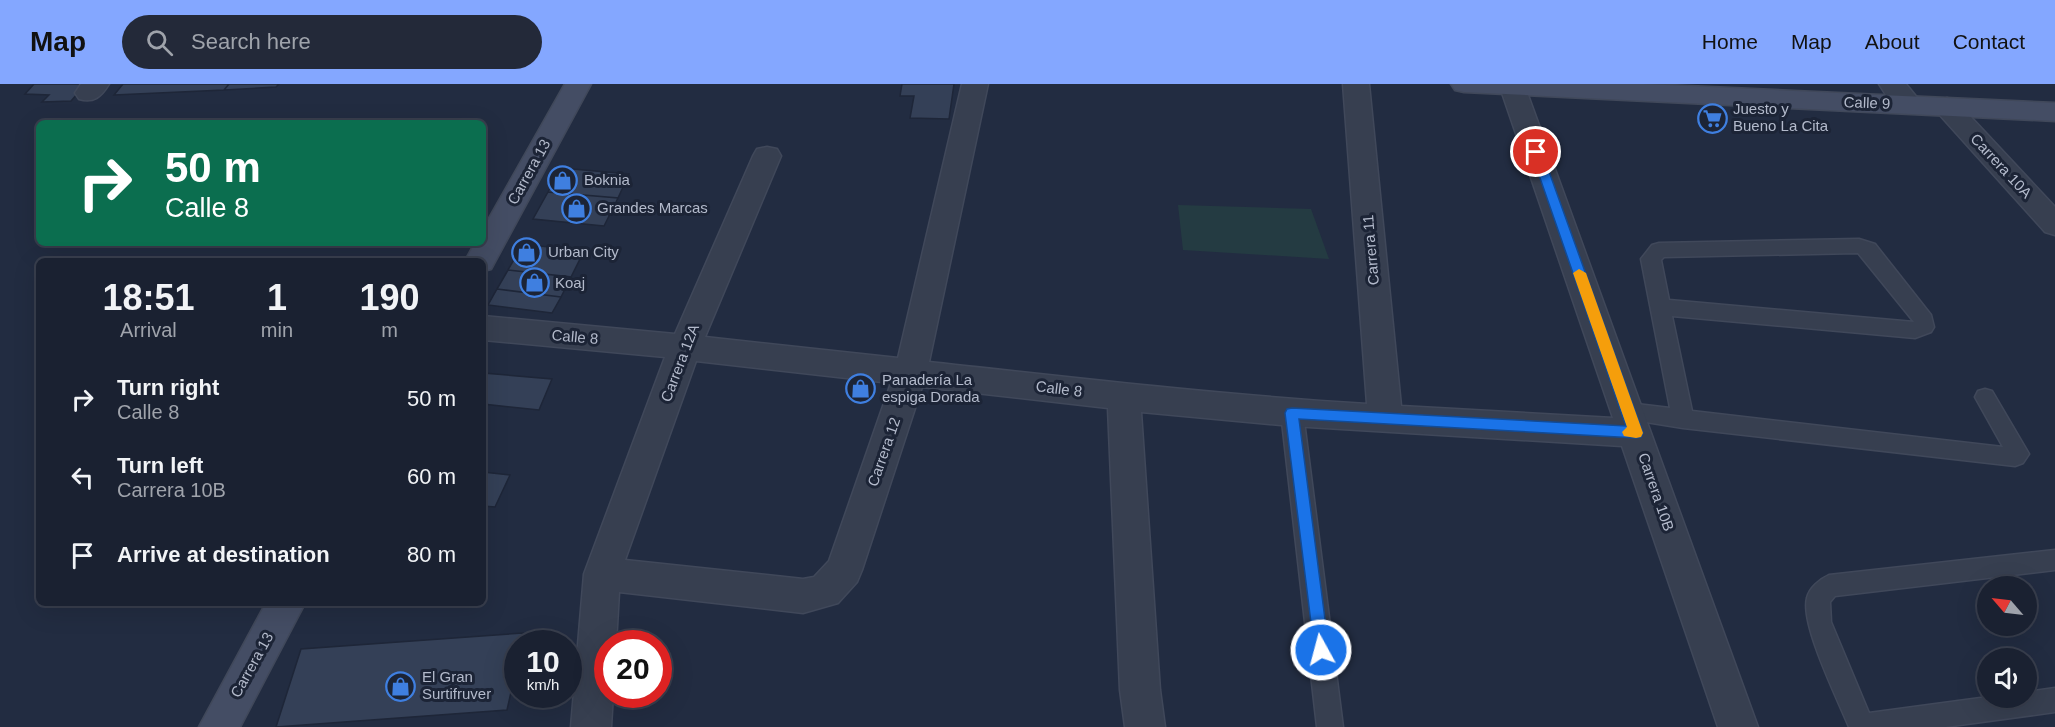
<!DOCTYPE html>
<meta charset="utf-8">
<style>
:root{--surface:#1a2131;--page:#232939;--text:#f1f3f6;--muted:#9fa3ab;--line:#383e4d;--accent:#84a7ff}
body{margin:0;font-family:Helvetica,sans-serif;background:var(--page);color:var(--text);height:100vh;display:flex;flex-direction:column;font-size:22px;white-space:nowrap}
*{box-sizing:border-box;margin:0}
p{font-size:20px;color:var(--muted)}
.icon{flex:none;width:33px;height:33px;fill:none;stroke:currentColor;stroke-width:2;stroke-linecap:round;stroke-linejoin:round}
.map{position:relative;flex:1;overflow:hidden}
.drawer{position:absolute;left:36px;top:174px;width:450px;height:348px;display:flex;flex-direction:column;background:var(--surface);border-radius:9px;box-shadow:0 6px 24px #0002,0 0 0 2px var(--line)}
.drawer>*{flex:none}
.hud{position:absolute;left:36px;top:36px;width:450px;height:126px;border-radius:9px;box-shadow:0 6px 24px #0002,0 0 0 2px var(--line);background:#0b6e4f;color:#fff;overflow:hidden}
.needle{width:39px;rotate:298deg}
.tools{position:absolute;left:1977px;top:492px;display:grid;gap:12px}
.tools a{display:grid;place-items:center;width:60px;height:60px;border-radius:50%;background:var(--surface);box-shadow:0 6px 24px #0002,0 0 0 2px var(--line);font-size:30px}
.speed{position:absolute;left:504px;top:546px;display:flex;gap:12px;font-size:30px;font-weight:700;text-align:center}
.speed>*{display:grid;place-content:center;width:78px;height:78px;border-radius:50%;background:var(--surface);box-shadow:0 6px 24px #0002,0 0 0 2px var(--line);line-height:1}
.speed small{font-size:15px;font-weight:400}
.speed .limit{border:9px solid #d22;background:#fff;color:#111}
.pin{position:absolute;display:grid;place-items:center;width:51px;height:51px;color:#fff;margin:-26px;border:3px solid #fff;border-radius:50%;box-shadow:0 2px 6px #0007}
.me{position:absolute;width:66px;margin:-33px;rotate:353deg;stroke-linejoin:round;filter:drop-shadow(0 0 4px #0008)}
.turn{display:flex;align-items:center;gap:21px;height:126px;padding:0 30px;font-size:27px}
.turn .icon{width:78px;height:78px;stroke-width:2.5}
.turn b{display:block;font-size:42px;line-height:51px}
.eta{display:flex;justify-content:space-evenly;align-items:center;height:102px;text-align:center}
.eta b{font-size:36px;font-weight:700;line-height:42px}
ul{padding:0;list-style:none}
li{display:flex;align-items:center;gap:18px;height:78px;padding:0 30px}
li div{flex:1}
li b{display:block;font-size:22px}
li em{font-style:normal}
header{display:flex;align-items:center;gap:36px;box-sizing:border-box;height:84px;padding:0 30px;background:var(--accent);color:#111}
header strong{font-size:28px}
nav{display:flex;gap:33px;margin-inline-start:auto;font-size:21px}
.search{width:420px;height:54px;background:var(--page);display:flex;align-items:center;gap:15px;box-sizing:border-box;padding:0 21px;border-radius:33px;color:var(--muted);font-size:22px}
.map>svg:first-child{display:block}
.green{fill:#243b42}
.building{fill:#344057;stroke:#1e2638;stroke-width:1.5}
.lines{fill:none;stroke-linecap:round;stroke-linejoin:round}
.service-casing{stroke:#40485a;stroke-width:3}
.minor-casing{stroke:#40485a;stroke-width:3}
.secondary-casing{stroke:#40485a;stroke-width:3}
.service{fill:#373f50;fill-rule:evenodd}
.minor{fill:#373f50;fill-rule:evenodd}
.secondary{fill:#444d64;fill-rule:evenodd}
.route{fill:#1a73e8;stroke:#114b97;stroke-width:1.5}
.slow{fill:#f59e0b}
.labels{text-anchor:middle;stroke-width:6;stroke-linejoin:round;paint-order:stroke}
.street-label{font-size:15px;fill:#b3bacb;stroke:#1c2436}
.poi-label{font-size:15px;fill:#b3bacb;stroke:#1c2436;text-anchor:start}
</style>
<header>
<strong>Map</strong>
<div class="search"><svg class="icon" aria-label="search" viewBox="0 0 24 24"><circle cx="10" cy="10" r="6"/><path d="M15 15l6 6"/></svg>Search here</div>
<nav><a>Home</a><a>Map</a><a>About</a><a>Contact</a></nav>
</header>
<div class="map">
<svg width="2055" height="643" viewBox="0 0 2055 643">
<rect width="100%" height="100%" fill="#222c41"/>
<path class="green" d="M1178,121L1311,125L1329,175L1183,166Z"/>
<path class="building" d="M34,0H86L71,17L42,18L49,11L25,10Z
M123,0H229L224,6L114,11Z
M229,0H279L276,3L224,6Z
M902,0H954L949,35L910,34L914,12H900Z
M561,84L629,90L618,114L548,108Z
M548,108L618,114L604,142L533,135Z
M523,160L584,167L571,193L508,186Z
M508,186L571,193L561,213L497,205Z
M497,205L561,213L552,229L488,221Z
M483,289L552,295L539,326L483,320Z
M483,388L510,391L495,423L483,422Z
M523,549L521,560H518V577L507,626L276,643L301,565Z"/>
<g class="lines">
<defs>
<path id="service" d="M1859,155L1875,160L1931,231L1934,243L1931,248L1915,254L1672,232L1692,327L2003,363L1975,313L1978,307L1985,305L1992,307L2029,370L2023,379L2015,382L1683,344L1621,334L1617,328L1621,322L1628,319L1670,324L1641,175L1652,161L1659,159ZM1858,169L1914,238L1669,216L1661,176L1664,173Z
M1292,320L1299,323L1303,329L1343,643H1317L1281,329L1285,323Z
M2055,466V486L1835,512L1830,518L1831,538L1869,629L1988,613L2026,614V608L2055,604V628L1945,643H1849C1838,616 1800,540 1807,514C1809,504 1820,495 1829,491Z"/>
<path id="minor" d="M81,0H109C101,13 94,19 79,15L75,9Z
M962,0H988L929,278C1075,294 1221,311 1367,320L1343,0H1369L1401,322L1613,334L1500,3L1502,0H1524L1758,643H1718L1622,362L1292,342L1141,328L1160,606L1165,643H1125L1120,606L1108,324L922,303L862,486L857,498L838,519L803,529L619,508L616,560H608V610H613L611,643H571L584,490L665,273L483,256V232L675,250L753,72L757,65L767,63L777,65L781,72L705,253L898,274ZM696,277L891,299L829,477L814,493L803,495L625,476Z
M1879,0H1906L1923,21L1919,27C1899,33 1889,16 1879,0Z
M1947,14L1956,17L2055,123V151L2045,148L1938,29L1934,23L1938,17Z"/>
<path id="secondary" d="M565,0H591L491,185L483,187V177H465L475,159H483V145Z
M1451,0H1644L2055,19V37L1464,8L1455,6Z
M266,519H305L240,643H199Z"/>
</defs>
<use href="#service" class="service-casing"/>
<use href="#minor" class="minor-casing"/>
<use href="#secondary" class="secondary-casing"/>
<use href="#service" class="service"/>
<use href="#minor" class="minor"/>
<use href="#secondary" class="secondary"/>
</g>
<path class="route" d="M1536,64L1542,68L1643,349L1641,353L1636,354L1299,335L1329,566L1326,571L1321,573L1315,571L1285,329L1287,325L1292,324L1626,342L1531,68Z"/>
<path class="slow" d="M1579,185L1586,189L1643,349L1641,353L1636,354L1624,352L1622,348L1627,343L1573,189Z"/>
<defs>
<symbol id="supermarket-ring" viewBox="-11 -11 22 22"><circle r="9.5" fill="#1c2436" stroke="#3f7fe0" stroke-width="1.5"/><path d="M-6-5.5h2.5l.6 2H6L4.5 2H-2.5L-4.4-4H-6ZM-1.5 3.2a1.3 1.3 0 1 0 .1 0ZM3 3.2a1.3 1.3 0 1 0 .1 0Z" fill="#3f7fe0"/></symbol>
<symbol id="shop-ring" viewBox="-11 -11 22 22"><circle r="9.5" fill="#1c2436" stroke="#3f7fe0" stroke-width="1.5"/><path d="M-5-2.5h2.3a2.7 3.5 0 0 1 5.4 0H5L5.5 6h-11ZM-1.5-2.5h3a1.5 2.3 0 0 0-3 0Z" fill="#3f7fe0"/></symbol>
</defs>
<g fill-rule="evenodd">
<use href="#supermarket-ring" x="1696" y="18" width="33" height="33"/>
<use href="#shop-ring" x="546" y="80" width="33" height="33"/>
<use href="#shop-ring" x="560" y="108" width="33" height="33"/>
<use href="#shop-ring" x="510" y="152" width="33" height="33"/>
<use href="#shop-ring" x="518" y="182" width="33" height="33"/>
<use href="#shop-ring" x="844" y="288" width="33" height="33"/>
<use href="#shop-ring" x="384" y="586" width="33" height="33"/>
</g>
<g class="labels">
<g class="street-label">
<text transform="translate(1867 19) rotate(2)" y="5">Calle 9</text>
<text transform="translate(2001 82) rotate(47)" y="5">Carrera 10A</text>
<text transform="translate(529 88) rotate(-61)" y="5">Carrera 13</text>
<text transform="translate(1371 166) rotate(-95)" y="5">Carrera 11</text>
<text transform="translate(575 253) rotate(5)" y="5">Calle 8</text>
<text transform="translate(680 279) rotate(-69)" y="5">Carrera 12A</text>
<text transform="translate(1059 305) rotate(7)" y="5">Calle 8</text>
<text transform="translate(884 368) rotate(-71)" y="5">Carrera 12</text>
<text transform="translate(1656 408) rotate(71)" y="5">Carrera 10B</text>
<text transform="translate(252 581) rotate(-61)" y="5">Carrera 13</text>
</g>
<g class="poi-label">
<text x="1733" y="30">Juesto y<tspan x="1733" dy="17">Bueno La Cita</tspan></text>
<text x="584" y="101">Boknia</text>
<text x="597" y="129">Grandes Marcas</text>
<text x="548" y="173">Urban City</text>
<text x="555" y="204">Koaj</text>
<text x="882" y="301">Panadería La<tspan x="882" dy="17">espiga Dorada</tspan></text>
<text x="422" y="598">El Gran<tspan x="422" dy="17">Surtifruver</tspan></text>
</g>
</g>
</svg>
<div class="tools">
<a><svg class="needle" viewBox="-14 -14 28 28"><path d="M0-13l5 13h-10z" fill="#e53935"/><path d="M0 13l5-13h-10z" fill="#9fa3ab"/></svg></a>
<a><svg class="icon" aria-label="sound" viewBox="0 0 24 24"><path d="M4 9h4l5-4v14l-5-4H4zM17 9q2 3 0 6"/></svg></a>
</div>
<div class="speed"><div>10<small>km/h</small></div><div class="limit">20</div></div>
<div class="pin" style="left:1536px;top:68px;background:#d93025"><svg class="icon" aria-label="arrive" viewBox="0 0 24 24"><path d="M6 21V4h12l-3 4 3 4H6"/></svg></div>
<svg class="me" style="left:1321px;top:566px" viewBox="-20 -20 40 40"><circle r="17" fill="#1a73e8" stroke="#fff" stroke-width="3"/><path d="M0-11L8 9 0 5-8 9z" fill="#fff"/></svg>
<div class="hud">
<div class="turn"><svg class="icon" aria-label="right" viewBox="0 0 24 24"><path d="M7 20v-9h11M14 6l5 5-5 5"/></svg><div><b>50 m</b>Calle 8</div></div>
</div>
<section class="drawer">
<div class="eta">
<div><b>18:51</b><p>Arrival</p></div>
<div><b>1</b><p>min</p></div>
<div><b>190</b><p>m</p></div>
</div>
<ul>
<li><svg class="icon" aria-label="right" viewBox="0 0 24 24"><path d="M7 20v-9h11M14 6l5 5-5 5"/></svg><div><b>Turn right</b><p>Calle 8</p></div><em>50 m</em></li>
<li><svg class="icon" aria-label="left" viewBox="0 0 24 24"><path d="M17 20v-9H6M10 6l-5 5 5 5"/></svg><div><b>Turn left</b><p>Carrera 10B</p></div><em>60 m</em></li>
<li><svg class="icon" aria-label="arrive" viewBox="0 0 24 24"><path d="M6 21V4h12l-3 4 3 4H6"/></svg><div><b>Arrive at destination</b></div><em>80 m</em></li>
</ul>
</section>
</div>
